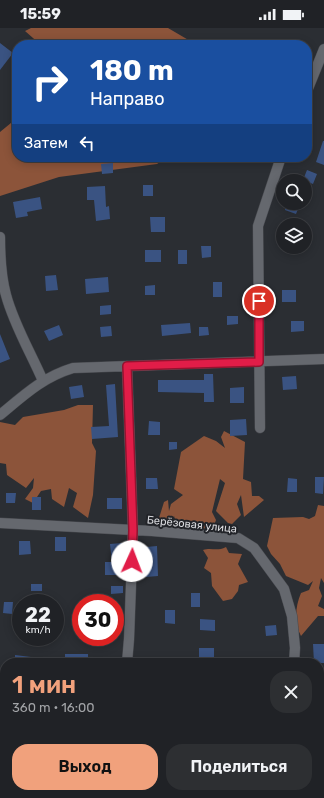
<!DOCTYPE html>
<html lang="ru">
<meta charset="utf-8">
<style>
:root{--surface:#202226;--page:#2d2f32;--text:#f1f3f6;--muted:#a2a4a7;--line:#3d3f43;--accent:#f1a17c}
body{margin:0;font-family:Rubik,sans-serif;background:var(--page);color:var(--text);height:100vh;display:flex;flex-direction:column;font-size:15px;white-space:nowrap}
*{box-sizing:border-box;margin:0}
p{font-size:13px;color:var(--muted)}
.icon{flex:none;width:22px;height:22px;fill:none;stroke:currentColor;stroke-width:2;stroke-linecap:round;stroke-linejoin:round}
.map{position:relative;flex:1;overflow:hidden}
.details{position:absolute;left:0px;top:630px;width:324px;height:140px;display:flex;flex-direction:column;background:var(--surface);border-radius:16px 16px 0 0;box-shadow:0 2px 10px #0003,0 0 0 1px var(--line)}
.details>*{flex:none}
.hud{position:absolute;left:12px;top:12px;width:300px;height:122px;border-radius:16px;box-shadow:0 2px 10px #0003,0 0 0 1px var(--line);background:#1a4fa0;color:#fff;overflow:hidden}
.controls{position:absolute;left:276px;top:146px;display:grid;gap:8px}
.controls a{display:grid;place-items:center;width:36px;height:36px;border-radius:50%;background:var(--surface);box-shadow:0 2px 10px #0003,0 0 0 1px var(--line);font-size:20px}
.speed{position:absolute;left:12px;top:566px;display:flex;gap:8px;font-size:20px;font-weight:700;text-align:center}
.speed>*{display:grid;place-content:center;width:52px;height:52px;border-radius:50%;background:var(--surface);box-shadow:0 2px 10px #0003,0 0 0 1px var(--line);line-height:1}
.speed small{font-size:10px;font-weight:400}
.speed .limit{border:6px solid #d22;background:#fff;color:#111}
.pin{position:absolute;display:grid;place-items:center;width:34px;height:34px;color:#fff;margin:-17px;border:2px solid #fff;border-radius:50%;box-shadow:0 1px 4px #0007}
.me{position:absolute;width:44px;margin:-22px;rotate:2deg;stroke-linejoin:round;filter:drop-shadow(0 0 3px #0008)}
.turn{display:flex;align-items:center;gap:14px;height:84px;padding:0 12px;font-size:18px}
.turn .icon{width:52px;height:52px;stroke-width:2.5}
.turn b{display:block;font-size:28px;line-height:34px}
.then{display:flex;align-items:center;height:38px;padding:0 12px;background:#0003;gap:8px;font-size:15px}
.round{display:grid;place-items:center;flex:none;width:42px;height:42px;border-radius:16px;background:var(--page)}
.head{display:flex;align-items:center;justify-content:space-between;height:68px;padding:0 12px}
h1{font-size:24px;font-weight:600;line-height:30px;color:var(--accent)}
.button{display:flex;gap:8px;margin-top:auto;padding:8px 12px}
.button a{flex:1;height:46px;border-radius:16px;background:var(--accent);color:#111;font-size:16px;font-weight:600;line-height:46px;text-align:center}
.button a+a{background:var(--page);color:var(--text)}
.status{display:flex;justify-content:space-between;align-items:center;height:28px;padding:0 20px;background:var(--surface);direction:ltr}
.status svg{height:11px;fill:currentColor}
.map>svg:first-child{display:block}
.forest{fill:#8c543a}
.building{fill:#3a5382}
.lines{fill:none;stroke-linecap:round;stroke-linejoin:round}
.minor-casing{stroke:#47494e;stroke-width:11}
.minor{stroke:#65686e;stroke-width:10}
.route-casing{stroke:#92132f;stroke-width:10}
.route{stroke:#e11d48;stroke-width:7}
.labels{text-anchor:middle;stroke-width:4;stroke-linejoin:round;paint-order:stroke}
.street-label{font-size:11px;fill:#d9dade;stroke:#222429}
</style>
<div class="status"><b>15:59</b><svg viewBox="0 0 49 12"><path d="M0 12V9h3v3zM5 12V6h3v6zM10 12V3h3v9zM15 12V0h3v12zM26 1h20v11H26zM47 4h2v5h-2z"/></svg></div>
<div class="map">
<svg width="324" height="770" viewBox="0 0 324 770">
<rect width="100%" height="100%" fill="#2b2e33"/>
<path class="forest" d="M31,0H168L197,17H41L25,3Z
M17,90V129H167L157,136L59,149L0,168V104Z
M78,377H93L92,415L96,423L93,467L88,490L73,479L77,465L69,460L64,479L52,471L51,461L41,463L33,475L25,471L33,460L34,450L26,460L7,447L6,436L0,435V394L15,397L23,389L64,382Z
M224,403L245,414L243,451L251,454L252,468H259L264,472L244,489L241,467L237,476L241,487L232,496L228,495L216,483L225,455L220,451L212,484L216,492L213,500L176,501L172,498L175,491L174,488L170,493L164,495L159,490L164,474L168,472L169,483L171,476L183,467L174,461L181,424L204,408L216,413L225,420L221,409Z
M318,477L324,478V555L321,550L319,560L322,568L318,578L324,581V588H318L301,608C294,595 295,579 301,565L309,562L313,553L308,557L286,548L280,536L271,526L267,518L273,490L303,489L309,491L315,488Z
M226,519L229,525L242,526L238,536L248,554L239,557L238,563L232,571L223,573L212,558L211,545L204,540L208,530L203,522C212,519 216,524 226,519Z"/>
<path class="building" d="M0,15L13,25L0,42Z
M323,113H324V137L316,134Z
M113,135V145L102,146L101,136Z
M307,142L317,146L313,156L303,152Z
M143,157H153V168H143Z
M105,158L106,179L109,178L110,191L96,193L94,172H87V159Z
M40,169L42,181L27,184L28,188L16,190L13,174Z
M287,175L300,176L296,186L285,182Z
M150,189H165V204H151Z
M201,218H211V229L202,230Z
M145,222H161V234H145Z
M178,222H187V236H178Z
M56,247L58,262L46,263L45,248Z
M108,249L109,264L86,266L85,251Z
M213,254H222V269H213Z
M155,257V267H145V258Z
M282,262H296V274H282Z
M111,277V286L100,287V278Z
M227,288H238V296L227,297Z
M291,293H304V303L291,304Z
M190,295L191,305L162,308L161,297Z
M59,297L63,307L49,313L44,303Z
M111,298L112,308L101,309L100,299Z
M199,299H208L209,307L199,308Z
M0,306L10,331L0,335Z
M204,346H213L214,374H204V365L158,364V352H204Z
M296,348L297,361L283,362L282,349Z
M115,356L118,409L92,411L91,399L109,398L106,357Z
M82,357L84,369L71,371L69,359Z
M244,359V375H230V360Z
M246,391L247,407L230,408V392Z
M149,393L160,394V407H148Z
M169,414H177V421L169,422Z
M315,449H324L323,466L315,465Z
M146,450H157L158,461H146Z
M288,450L297,451V464H287Z
M6,465H16L15,475H6Z
M32,469H41V482H32Z
M107,470H122V481H107Z
M55,509H66V523H55Z
M19,513H30L31,526L19,527Z
M122,515L123,528H119V547H105V534H112L110,516Z
M157,518L158,548L146,549V519Z
M31,556H42V563H31Z
M111,558H123V565L111,566Z
M191,565H200V579H191Z
M4,574H13L12,586L3,585Z
M165,582H175V596L165,595Z
M115,586H121V596H115Z
M200,591L215,592V603L200,602Z
M276,597L277,607L266,608L265,598Z
M313,616H324V635H314Z
M199,620H214V633H199Z
M65,626H88V635H65Z
M15,627L31,629L32,635H18V633H15Z
M144,629H157V635H144Z
M248,629H259V635H249Z"/>
<g class="lines">
<defs>
<path id="minor" d="M307,63L324,21
M0,209C0,227 1,249 6,267C14,297 31,325 43,353
M0,387C24,367 43,349 73,340L324,331
M260,400L258,198L281,129
M0,495L152,503L238,510L254,520L284,561L292,588L295,620L294,635
M127,635L129,611L133,502L127,338
M0,719H5
M319,719H324
M0,752L5,762
M291,765L292,770"/>
</defs>
<use href="#minor" class="minor-casing"/>
<use href="#minor" class="minor"/>
</g>
<g class="lines">
<defs>
<path id="route" d="M132,533L133,502L127,338L259,334V273"/>
</defs>
<use href="#route" class="route-casing"/>
<use href="#route" class="route"/>
</g>
<g class="labels">
<g class="street-label">
<text transform="translate(192 496) rotate(6)" y="4">Берёзовая улица</text>
</g>
</g>
</svg>
<div class="controls">
<a><svg class="icon" aria-label="search" viewBox="0 0 24 24"><circle cx="10" cy="10" r="6"/><path d="M15 15l6 6"/></svg></a>
<a><svg class="icon" aria-label="layers" viewBox="0 0 24 24"><path d="M12 4l9 5-9 5-9-5zM3 14l9 5 9-5"/></svg></a>
</div>
<div class="speed"><div>22<small>km/h</small></div><div class="limit">30</div></div>
<div class="pin" style="left:259px;top:273px;background:#d93025"><svg class="icon" aria-label="arrive" viewBox="0 0 24 24"><path d="M6 21V4h12l-3 4 3 4H6"/></svg></div>
<svg class="me" style="left:132px;top:533px" viewBox="-20 -20 40 40"><circle r="19" fill="#fff"/><path d="M0-13L10 11 0 6-10 11z" fill="#e11d48"/></svg>
<div class="hud">
<div class="turn"><svg class="icon" aria-label="right" viewBox="0 0 24 24"><path d="M7 20v-9h11M14 6l5 5-5 5"/></svg><div><b>180 m</b>Направо</div></div>
<div class="then">Затем<svg class="icon" aria-label="left" viewBox="0 0 24 24"><path d="M17 20v-9H6M10 6l-5 5 5 5"/></svg></div>
</div>
<section class="details">
<div class="head"><div><h1>1 мин</h1><p>360 m · 16:00</p></div><a class="round"><svg class="icon" aria-label="close" viewBox="0 0 24 24"><path d="M6 6l12 12M18 6L6 18"/></svg></a></div>
<div class="button"><a>Выход</a><a>Поделиться</a></div>
</section>
</div>
